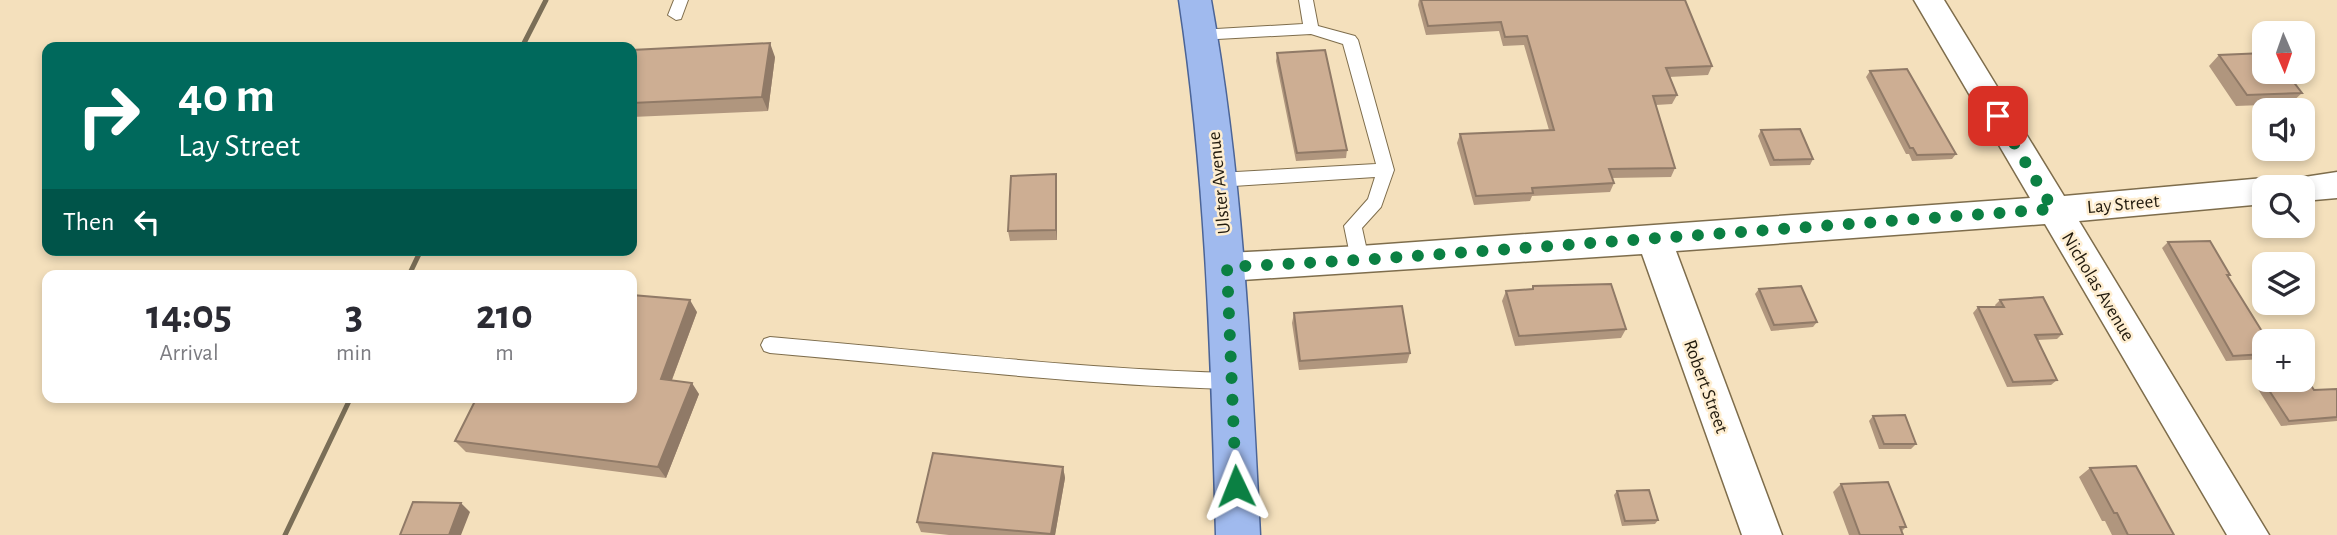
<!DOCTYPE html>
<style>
:root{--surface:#fff;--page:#f7f7f7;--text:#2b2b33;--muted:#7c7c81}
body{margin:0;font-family:"Alegreya Sans",sans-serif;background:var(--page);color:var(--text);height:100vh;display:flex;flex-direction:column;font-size:26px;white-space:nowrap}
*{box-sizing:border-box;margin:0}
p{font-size:23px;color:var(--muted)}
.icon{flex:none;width:38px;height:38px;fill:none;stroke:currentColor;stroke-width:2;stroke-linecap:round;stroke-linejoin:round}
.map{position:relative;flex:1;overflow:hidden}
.details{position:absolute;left:42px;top:270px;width:595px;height:133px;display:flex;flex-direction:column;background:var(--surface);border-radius:14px;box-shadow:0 4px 10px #0003}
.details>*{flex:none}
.hud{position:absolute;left:42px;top:42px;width:595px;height:214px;border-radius:14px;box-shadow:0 4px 10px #0003;background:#00695c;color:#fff;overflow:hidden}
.needle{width:46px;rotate:178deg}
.controls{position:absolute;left:2252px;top:21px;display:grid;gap:14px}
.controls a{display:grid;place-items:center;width:63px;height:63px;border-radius:14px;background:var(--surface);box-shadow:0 4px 10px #0003;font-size:35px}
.pin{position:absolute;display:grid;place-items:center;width:60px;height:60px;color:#fff;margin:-30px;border-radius:14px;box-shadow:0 4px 10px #0006}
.me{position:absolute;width:77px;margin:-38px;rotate:358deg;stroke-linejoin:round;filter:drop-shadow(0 0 5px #0008)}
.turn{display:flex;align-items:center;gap:24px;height:147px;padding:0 21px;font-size:32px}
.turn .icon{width:91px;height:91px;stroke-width:2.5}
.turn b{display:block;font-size:49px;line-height:60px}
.then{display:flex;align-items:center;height:66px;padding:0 21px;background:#0003;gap:14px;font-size:26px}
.eta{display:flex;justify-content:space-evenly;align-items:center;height:119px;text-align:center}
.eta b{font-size:42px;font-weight:700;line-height:49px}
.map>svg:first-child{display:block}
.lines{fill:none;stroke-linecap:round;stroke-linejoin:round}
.lane-casing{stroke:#7e6d4c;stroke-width:2}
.street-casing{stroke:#7e6d4c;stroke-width:3}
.primary-casing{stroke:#4b6497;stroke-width:3}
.lane{fill:#fff;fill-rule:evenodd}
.street{fill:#fff;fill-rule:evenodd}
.primary{fill:#a0baee;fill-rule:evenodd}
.rail{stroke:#7a6e57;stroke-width:5}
.wall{fill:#b0967e}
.shaded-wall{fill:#907a67}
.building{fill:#cdae93;stroke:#907a67;stroke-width:2}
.route{stroke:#0b8043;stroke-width:12;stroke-dasharray:0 21.6}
.labels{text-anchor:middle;stroke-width:5;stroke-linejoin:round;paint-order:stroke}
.street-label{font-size:19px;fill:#211a0d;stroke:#feeed1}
</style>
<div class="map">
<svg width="2337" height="535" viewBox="0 0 2337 535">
<rect width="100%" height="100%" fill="#f4e0bc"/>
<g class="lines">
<defs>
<path id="lane" d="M674,0H688L681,19L676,20L668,15Z
M1299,0H1313L1318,26L1355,36L1358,40L1394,170L1381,207L1362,228L1369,260L1366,265H1354L1351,260L1344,226L1368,199L1375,177L1218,187L1212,185L1210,180L1212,175L1218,173L1376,164L1343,44L1311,34L1199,40L1191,35L1199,30L1303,24Z
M770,337C924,350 1078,369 1232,373L1239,375L1241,381L1239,387L1232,389C1078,385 924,366 770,353L764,351L761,345L764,339Z"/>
<path id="street" d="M1914,0H1944L2064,196L2264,178L2276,182L2279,187H2264V204L2079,221L2269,535H2227L2045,224L1676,251L1782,535H1742L1642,254L1227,281L1215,277L1210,267L1215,257L1227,253L1360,246L2030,198Z
M2337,172V198L2303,201V187H2287L2291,179Z"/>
<path id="primary" d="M1179,0H1211C1243,177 1251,356 1260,535H1216C1211,356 1206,178 1179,0Z"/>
</defs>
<use href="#lane" class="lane-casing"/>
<use href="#street" class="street-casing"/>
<use href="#primary" class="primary-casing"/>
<use href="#lane" class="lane"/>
<use href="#street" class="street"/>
<use href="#primary" class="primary"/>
<path class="rail" d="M522,47L546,0
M409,275L421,250
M285,535L351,397"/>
</g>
<path class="wall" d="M1419,0H1685L1712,66L1708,75L1669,77L1677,95L1672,104L1656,105L1675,168L1671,177L1612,178L1614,183L1610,192L1532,196L1530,201L1474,205L1457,143L1460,134L1549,130L1524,45L1503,46L1499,31L1426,35L1418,5Z
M632,50L775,57L768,111L632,117Z
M1277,53L1347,150L1346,158L1296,161L1276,61Z
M2219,55L2302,93L2290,104L2236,106L2209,66Z
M1870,71L1956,154L1952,159L1912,161L1909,154H1906L1866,77Z
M1761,130L1813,159L1810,165L1770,166L1758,136Z
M1057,185V240L1010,241L1008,231Z
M2168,242L2230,275L2228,277L2264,341V359L2226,361L2162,248Z
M1533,286L1626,329L1621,338L1515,346L1502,301L1506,291L1531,290Z
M1759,289L1817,322L1813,327L1771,331L1755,294Z
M2000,300L2062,334L2057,339L2037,340L2057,380L2051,385L2007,387L1973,313L1978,307H1996L1995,305Z
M697,312L672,380L699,394L666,478L466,452L455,441Z
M1294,313L1410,353L1407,363L1299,370L1292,323Z
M2263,381L2314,390L2337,389V421L2281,426L2256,386Z
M1873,416L1916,444L1911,449H1879L1869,421Z
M1063,467L1065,478L1055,535H949L921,532L917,522Z
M2090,468L2174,535H2112L2105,521H2102L2079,477Z
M1841,484L1906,527L1902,531L1904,535H1849L1833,492Z
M1617,491L1658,520L1655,524L1622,526L1614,495Z"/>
<path class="shaded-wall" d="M770,43L775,57L768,111L762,97Z
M1056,174L1057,185V240L1056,230Z
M690,300L697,312L668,390L661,379Z
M692,383L699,394L666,478L658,467Z
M1063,467L1065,478L1055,535H1051Z
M461,503L470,512L461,535H449Z"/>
<path class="building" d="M1421,0H1685L1712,66L1666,68L1677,95L1653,96L1675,168L1609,169L1614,183L1532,188L1533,193L1476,196L1460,134L1554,130L1527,36L1505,37L1501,22L1428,26Z
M770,43L762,97L632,103V50Z
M1325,50L1347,150L1297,153L1277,53Z
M2264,53V72H2286L2302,93L2247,95L2219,55Z
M1907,69L1956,154L1917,155L1913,148H1910L1870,71Z
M1800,129L1813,159L1774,160L1761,130Z
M1056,174V230L1008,231L1011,176Z
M2210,241L2230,275H2227L2268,341H2264V354L2233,356L2168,242Z
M1611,284L1626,329L1519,336L1506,291L1533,289V286Z
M1801,286L1817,322L1774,325L1759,289Z
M632,295L690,300L661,379L692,383L658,467L455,441L477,397H632Z
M2043,297L2062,334L2035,335L2057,380L2013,382L1978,307H2004L2000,300Z
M1402,306L1410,353L1300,361L1294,313Z
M2303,378H2306L2314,390L2337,389V417L2289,421L2263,381L2303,380Z
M1905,415L1916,444H1884L1873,416Z
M933,453L1063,467L1051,534L917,522Z
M2136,466L2174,535H2128L2117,513H2114L2090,468Z
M1888,482L1906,527H1900L1903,535H1860L1841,484Z
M1649,490L1658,520L1625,521L1617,491Z
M413,502L461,503L449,535H400Z"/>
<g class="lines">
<path class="route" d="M1236,486L1227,267L1360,260L2053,209L1998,116"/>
</g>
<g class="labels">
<g class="street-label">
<text transform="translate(1218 183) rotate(-96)" y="7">Ulster Avenue</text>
<text transform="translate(2123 203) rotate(-5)" y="7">Lay Street</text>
<text transform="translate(2099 286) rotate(59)" y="7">Nicholas Avenue</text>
<text transform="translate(1707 386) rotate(70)" y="7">Robert Street</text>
</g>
</g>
</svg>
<div class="controls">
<a><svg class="needle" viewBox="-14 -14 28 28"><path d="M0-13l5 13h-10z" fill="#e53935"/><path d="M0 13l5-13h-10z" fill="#7c7c81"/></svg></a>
<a><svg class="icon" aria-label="sound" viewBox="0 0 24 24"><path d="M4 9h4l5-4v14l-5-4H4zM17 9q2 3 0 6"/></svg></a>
<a><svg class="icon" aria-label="search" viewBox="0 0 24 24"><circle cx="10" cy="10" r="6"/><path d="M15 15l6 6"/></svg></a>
<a><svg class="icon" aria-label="layers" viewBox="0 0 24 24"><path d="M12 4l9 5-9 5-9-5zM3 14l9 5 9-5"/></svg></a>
<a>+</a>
</div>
<div class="pin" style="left:1998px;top:116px;background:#d93025"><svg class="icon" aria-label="arrive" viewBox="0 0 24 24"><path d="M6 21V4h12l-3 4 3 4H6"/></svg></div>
<svg class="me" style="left:1236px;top:486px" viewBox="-20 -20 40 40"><path d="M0-17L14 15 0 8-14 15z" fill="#0b8043" stroke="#fff" stroke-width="4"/></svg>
<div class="hud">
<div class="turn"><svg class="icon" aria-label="right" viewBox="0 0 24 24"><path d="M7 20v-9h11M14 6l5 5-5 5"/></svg><div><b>40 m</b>Lay Street</div></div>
<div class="then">Then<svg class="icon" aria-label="left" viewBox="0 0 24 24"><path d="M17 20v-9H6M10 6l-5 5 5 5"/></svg></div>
</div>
<section class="details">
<div class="eta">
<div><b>14:05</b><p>Arrival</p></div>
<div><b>3</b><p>min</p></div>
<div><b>210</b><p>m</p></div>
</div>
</section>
</div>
